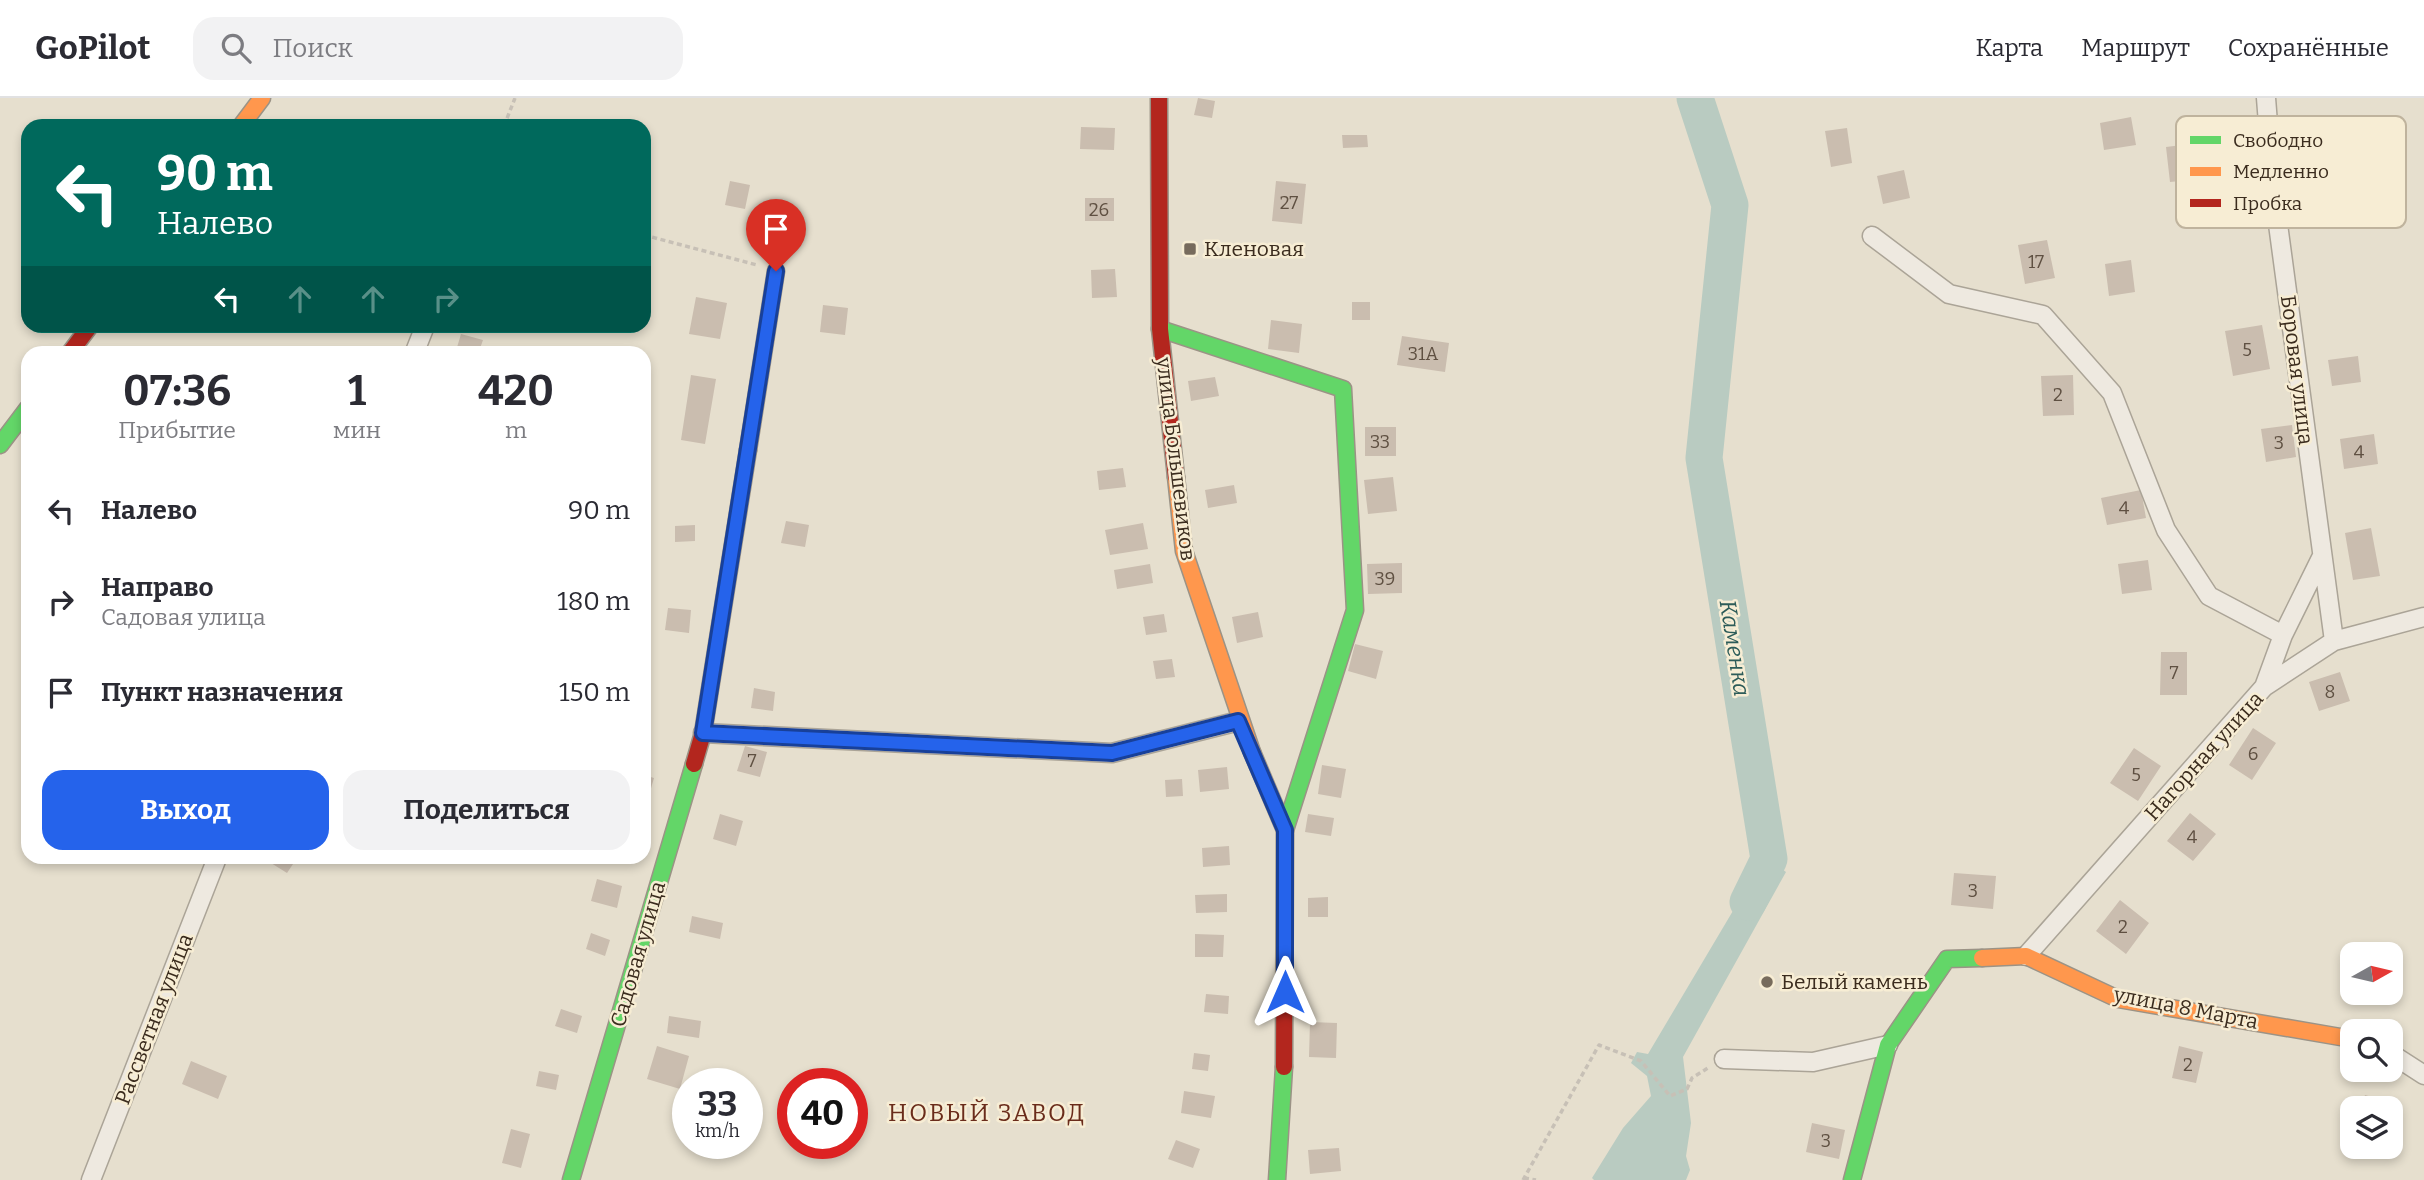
<!DOCTYPE html>
<html lang="ru">
<meta charset="utf-8">
<style>
:root{--surface:#fff;--page:#f2f2f3;--text:#2b2b33;--muted:#7c7c81;--line:#e1e1e2;--accent:#2563eb}
body{margin:0;font-family:Bitter,serif;background:var(--page);color:var(--text);height:100vh;display:flex;flex-direction:column;font-size:26px;white-space:nowrap}
*{box-sizing:border-box;margin:0}
p{font-size:23px;color:var(--muted)}
.icon{flex:none;width:38px;height:38px;fill:none;stroke:currentColor;stroke-width:2;stroke-linecap:round;stroke-linejoin:round}
.map{position:relative;flex:1;overflow:hidden}
.sheet{position:absolute;left:21px;top:248px;width:630px;height:518px;display:flex;flex-direction:column;background:var(--surface);border-radius:21px;box-shadow:0 4px 10px #0003}
.sheet>*{flex:none}
.hud{position:absolute;left:21px;top:21px;width:630px;height:214px;border-radius:21px;box-shadow:0 4px 10px #0003;background:#00695c;color:#fff;overflow:hidden}
.needle{width:46px;rotate:82deg}
.controls{position:absolute;left:2340px;top:844px;display:grid;gap:14px}
.controls a{display:grid;place-items:center;width:63px;height:63px;border-radius:14px;background:var(--surface);box-shadow:0 4px 10px #0003;font-size:35px}
.speed{position:absolute;left:672px;top:970px;display:flex;gap:14px;font-size:35px;font-weight:700;text-align:center}
.speed>*{display:grid;place-content:center;width:91px;height:91px;border-radius:50%;background:var(--surface);box-shadow:0 4px 10px #0003;line-height:1}
.speed small{font-size:18px;font-weight:400}
.speed .limit{border:10px solid #d22;background:#fff;color:#111}
.pin{position:absolute;display:grid;place-items:center;width:60px;height:60px;color:#fff;margin:-72px -30px;border-radius:50% 50% 50% 0;rotate:-45deg;box-shadow:0 0 7px #0007}
.pin .icon{rotate:45deg}
.me{position:absolute;width:77px;margin:-38px;rotate:0deg;stroke-linejoin:round;filter:drop-shadow(0 0 5px #0008)}
.turn{display:flex;align-items:center;gap:24px;height:147px;padding:0 21px;font-size:32px}
.turn .icon{width:91px;height:91px;stroke-width:2.5}
.turn b{display:block;font-size:49px;line-height:60px}
.lanes{display:flex;align-items:center;height:66px;padding:0 21px;background:#0003;justify-content:center;gap:35px;direction:ltr}
.lanes .off{opacity:.35}
.eta{display:flex;justify-content:space-evenly;align-items:center;height:119px;text-align:center}
.eta b{font-size:42px;font-weight:700;line-height:49px}
.cta{display:flex;gap:14px;margin-top:auto;padding:14px 21px}
.cta a{flex:1;height:80px;border-radius:21px;background:var(--accent);color:#fff;font-size:28px;font-weight:700;line-height:80px;text-align:center}
.cta a+a{background:var(--page);color:var(--text)}
ul{padding:0;list-style:none}
li{display:flex;align-items:center;gap:21px;height:91px;padding:0 21px}
li div{flex:1}
li b{display:block;font-size:26px}
li em{font-style:normal}
header{display:flex;align-items:center;gap:42px;box-sizing:border-box;height:98px;padding:0 35px;background:var(--surface);border-bottom:2px solid var(--line)}
header strong{font-size:33px}
nav{display:flex;gap:38px;margin-inline-start:auto;font-size:24px}
.search{width:490px;height:63px;background:var(--page);display:flex;align-items:center;gap:18px;box-sizing:border-box;padding:0 24px;border-radius:21px;color:var(--muted);font-size:26px}
.map>svg:first-child{display:block}
.water{fill:#b9cbc1}
.lines{fill:none;stroke-linecap:round;stroke-linejoin:round}
.river{stroke:#b9cbc1;stroke-width:37}
.building{fill:#cabdaf}
.street-casing{stroke:#aba497;stroke-width:21}
.fast-casing{stroke:#9b9386;stroke-width:19}
.slow-casing{stroke:#9b9386;stroke-width:19}
.jam-casing{stroke:#9b9386;stroke-width:19}
.path{stroke:#c7c0b6;stroke-width:3.5;stroke-dasharray:5 3.5;stroke-linecap:butt}
.street{stroke:#eee9e0;stroke-width:18}
.fast{stroke:#63d668;stroke-width:16}
.slow{stroke:#ff974d;stroke-width:16}
.jam{stroke:#b3261e;stroke-width:16}
.route-casing{stroke:#184099;stroke-width:18}
.route{stroke:#2563eb;stroke-width:12}
.poi-dot{fill:#776b5c;stroke:#f7edd4;stroke-width:2.5}
.labels{text-anchor:middle;stroke-width:5;stroke-linejoin:round;paint-order:stroke}
.number-label{font-size:18px;fill:#5f5042}
.poi-label{font-size:21px;fill:#3b2c1e;stroke:#f7edd4;text-anchor:start}
.street-label{font-size:21px;fill:#3b2c1e;stroke:#f7edd4}
.water-label{font-size:23px;font-style:italic;fill:#2d5c59;stroke:#f7edd4}
.quarter-label{font-size:24px;letter-spacing:2px;fill:#6a2c1b;stroke:#f7edd4}
.key{fill:#f7edd4;stroke:#bfb39d;stroke-width:2}
.key-label{font-size:19px;fill:#3b2c1e}
</style>
<header>
<strong>GoPilot</strong>
<div class="search"><svg class="icon" aria-label="search" viewBox="0 0 24 24"><circle cx="10" cy="10" r="6"/><path d="M15 15l6 6"/></svg>Поиск</div>
<nav><a>Карта</a><a>Маршрут</a><a>Сохранённые</a></nav>
</header>
<div class="map">
<svg width="2424" height="1082" viewBox="0 0 2424 1082">
<rect width="100%" height="100%" fill="#e6dfce"/>
<path class="water" d="M1769,761L1786,774L1683,959L1691,1025L1686,1058L1690,1072L1686,1082H1594L1592,1080L1623,1030L1651,998L1647,978L1631,965L1637,954L1648,956L1740,801L1748,763Z"/>
<g class="lines">
<path class="river" d="M1695,0L1730,107L1704,360L1769,761L1748,804"/>
</g>
<path class="building" d="M1198,0L1215,3L1212,20L1194,17Z
M2131,19L2136,47L2104,52L2100,25Z
M1081,29L1115,30L1114,52L1080,51Z
M1847,30L1852,65L1831,69L1825,33Z
M1342,37H1367L1368,49L1343,50Z
M2198,45L2202,81L2170,84L2166,49Z
M1904,72L1910,100L1883,106L1877,78Z
M730,83L750,87L745,111L725,107Z
M1276,83L1306,86L1302,126L1272,123Z
M1085,100H1114V123H1085Z
M2047,142L2055,180L2025,186L2018,147Z
M2131,162L2135,194L2109,198L2105,166Z
M1115,171L1117,199L1092,200L1091,172Z
M696,199L727,205L720,241L689,236Z
M1352,204H1370V222H1352Z
M823,207L848,210L845,237L820,234Z
M1271,222L1302,226L1299,255L1268,251Z
M2262,227L2270,271L2233,278L2225,233Z
M461,236L483,242L478,256H455Z
M1402,238L1449,245L1445,274L1397,267Z
M2358,258L2361,284L2332,288L2328,262Z
M691,277L716,281L705,346L681,342Z
M2073,277L2074,317L2043,318L2041,278Z
M1215,279L1219,298L1191,303L1188,283Z
M2292,327L2296,359L2266,364L2261,331Z
M1365,329H1396V358H1365Z
M2374,336L2378,366L2344,371L2340,341Z
M1123,370L1126,389L1099,392L1097,373Z
M1393,379L1397,413L1368,416L1364,382Z
M1234,387L1237,405L1208,410L1205,392Z
M2141,392L2146,420L2107,427L2101,400Z
M786,423L809,427L805,449L781,445Z
M1143,425L1148,451L1110,457L1105,432Z
M695,427V443L675,444V428Z
M2371,430L2380,478L2353,482L2345,435Z
M2148,462L2152,492L2122,496L2118,466Z
M1402,465V495L1368,496L1367,466Z
M1150,466L1153,485L1117,491L1114,472Z
M668,510L691,512L689,535L665,532Z
M1258,514L1263,539L1237,545L1232,519Z
M1164,516L1167,534L1146,537L1143,519Z
M1355,546L1383,553L1376,581L1348,573Z
M2161,554H2187V597H2160Z
M1172,561L1175,579L1156,581L1153,563Z
M2340,574L2350,603L2319,613L2309,584Z
M754,590L775,594L773,613L751,610Z
M2253,630L2276,645L2252,682L2229,667Z
M745,648L767,654L760,679L737,673Z
M2134,650L2161,668L2138,703L2110,685Z
M1322,667L1346,671L1341,700L1318,696Z
M1227,669L1229,691L1200,694L1198,672Z
M644,677L654,680L645,711H644Z
M1182,681L1183,698L1166,699L1165,682Z
M2190,715L2216,736L2193,763L2167,743Z
M720,716L743,723L736,748L713,741Z
M1308,716L1334,720L1331,738L1305,734Z
M1229,748L1230,767L1203,769L1202,750Z
M263,760H297L287,775Z
M1954,775L1996,778L1993,811L1951,807Z
M597,781L622,788L617,810L591,803Z
M1227,796V814L1196,815L1195,797Z
M1328,799V819H1308V800Z
M2120,802L2149,825L2126,856L2096,833Z
M692,818L723,825L720,841L689,834Z
M591,835L610,842L605,858L586,851Z
M1195,836L1224,837L1223,859H1195Z
M1206,896L1229,898L1228,916L1204,914Z
M561,911L582,918L577,935L555,928Z
M669,918L701,923L699,940L667,935Z
M1310,924L1337,925L1336,960L1309,959Z
M657,948L689,958L680,991L647,981Z
M2179,948L2203,954L2196,985L2172,980Z
M1194,955L1210,957L1208,973L1192,971Z
M191,963L227,978L218,1001L182,986Z
M539,973L559,977L556,992L536,988Z
M1184,993L1215,998L1211,1020L1181,1015Z
M2365,997L2399,1007L2391,1034L2390,1010H2361Z
M1812,1025L1845,1032L1839,1061L1806,1054Z
M511,1031L530,1036L521,1070L502,1065Z
M1176,1042L1200,1051L1193,1070L1168,1061Z
M1339,1050L1341,1073L1310,1076L1308,1052Z"/>
<g class="lines">
<defs>
<path id="street" d="M2266,0L2273,89L2334,543
M1872,138L1949,196L2043,217L2112,295L2166,432L2209,498L2283,537
M414,256L425,228
M2264,589L2283,537L2322,458
M703,635L1112,655L1239,623
M2026,858L2264,589L2334,543L2424,519
M2390,955L2424,977
M1724,961L1813,964L1888,947
M91,1082L217,760"/>
<path id="fast" d="M1160,231L1343,291L1355,512L1285,732
M0,347L28,310
M571,1082L694,666
M1277,1082L1284,969
M1852,1082L1888,947L1947,861L1982,860"/>
<path id="slow" d="M241,28L262,0
M748,352L776,173
M1176,379L1184,453L1252,654
M1982,860L2026,858L2118,901L2352,941"/>
<path id="jam" d="M1159,0L1160,231L1176,379
M69,256L90,228
M1252,654L1285,732L1284,969
M694,666L703,635L748,352"/>
</defs>
<use href="#street" class="street-casing"/>
<use href="#fast" class="fast-casing"/>
<use href="#slow" class="slow-casing"/>
<use href="#jam" class="jam-casing"/>
<path class="path" d="M504,28L515,0
M644,137L757,167
M1524,1080L1536,1082
M1523,1082L1599,947L1641,963L1670,998L1687,991L1692,980L1708,970"/>
<use href="#street" class="street"/>
<use href="#fast" class="fast"/>
<use href="#slow" class="slow"/>
<use href="#jam" class="jam"/>
</g>
<g class="lines">
<defs>
<path id="route" d="M776,173L703,635L1112,655L1238,623L1285,732V894"/>
</defs>
<use href="#route" class="route-casing"/>
<use href="#route" class="route"/>
</g>
<g class="poi-dot">
<rect x="1183" y="144" width="14" height="14" rx="3.5"/>
<circle cx="1767" cy="884" r="7"/>
</g>
<g class="labels">
<g class="number-label">
<text x="1289" y="111">27</text>
<text x="1099" y="118">26</text>
<text x="2036" y="170">17</text>
<text x="2247" y="258">5</text>
<text x="1423" y="262">31А</text>
<text x="2058" y="303">2</text>
<text x="1380" y="350">33</text>
<text x="2279" y="351">3</text>
<text x="2359" y="360">4</text>
<text x="2124" y="416">4</text>
<text x="1385" y="487">39</text>
<text x="2174" y="581">7</text>
<text x="2330" y="600">8</text>
<text x="2253" y="662">6</text>
<text x="752" y="669">7</text>
<text x="2136" y="683">5</text>
<text x="2192" y="745">4</text>
<text x="1973" y="799">3</text>
<text x="2123" y="835">2</text>
<text x="2188" y="973">2</text>
<text x="1826" y="1049">3</text>
</g>
<g class="poi-label">
<text x="1204" y="158">Кленовая</text>
<text x="1781" y="891">Белый камень</text>
</g>
<g class="street-label">
<text transform="translate(2297 272) rotate(83)" y="7">Боровая улица</text>
<text transform="translate(1176 361) rotate(83)" y="7">улица Большевиков</text>
<text transform="translate(2204 658) rotate(-48)" y="7">Нагорная улица</text>
<text transform="translate(638 856) rotate(-74)" y="7">Садовая улица</text>
<text transform="translate(2186 910) rotate(11)" y="7">улица 8 Марта</text>
<text transform="translate(154 921) rotate(-69)" y="7">Рассветная улица</text>
</g>
<g class="water-label">
<text transform="translate(1735 550) rotate(81)" y="8">Каменка</text>
</g>
<g class="quarter-label">
<text x="987" y="1023">НОВЫЙ ЗАВОД</text>
</g>
</g>
<rect x="2176" y="18" width="230" height="112" rx="10" class="key"/>
<rect x="2190" y="38" width="31" height="8" fill="#63d668"/>
<rect x="2190" y="69" width="31" height="9" fill="#ff974d"/>
<rect x="2190" y="101" width="31" height="8" fill="#b3261e"/>
<g class="key-label">
<text x="2233" y="49">Свободно</text>
<text x="2233" y="80">Медленно</text>
<text x="2233" y="112">Пробка</text>
</g>
</svg>
<div class="controls">
<a><svg class="needle" viewBox="-14 -14 28 28"><path d="M0-13l5 13h-10z" fill="#e53935"/><path d="M0 13l5-13h-10z" fill="#7c7c81"/></svg></a>
<a><svg class="icon" aria-label="search" viewBox="0 0 24 24"><circle cx="10" cy="10" r="6"/><path d="M15 15l6 6"/></svg></a>
<a><svg class="icon" aria-label="layers" viewBox="0 0 24 24"><path d="M12 4l9 5-9 5-9-5zM3 14l9 5 9-5"/></svg></a>
</div>
<div class="speed"><div>33<small>km/h</small></div><div class="limit">40</div></div>
<div class="pin" style="left:776px;top:173px;background:#d93025"><svg class="icon" aria-label="arrive" viewBox="0 0 24 24"><path d="M6 21V4h12l-3 4 3 4H6"/></svg></div>
<svg class="me" style="left:1285px;top:894px" viewBox="-20 -20 40 40"><path d="M0-17L14 15 0 8-14 15z" fill="#2563eb" stroke="#fff" stroke-width="4"/></svg>
<div class="hud">
<div class="turn"><svg class="icon" aria-label="left" viewBox="0 0 24 24"><path d="M17 20v-9H6M10 6l-5 5 5 5"/></svg><div><b>90 m</b>Налево</div></div>
<div class="lanes"><svg class="icon" aria-label="left" viewBox="0 0 24 24"><path d="M17 20v-9H6M10 6l-5 5 5 5"/></svg><svg class="icon off" aria-label="ahead" viewBox="0 0 24 24"><path d="M12 20V5M6 11l6-6 6 6"/></svg><svg class="icon off" aria-label="ahead" viewBox="0 0 24 24"><path d="M12 20V5M6 11l6-6 6 6"/></svg><svg class="icon off" aria-label="right" viewBox="0 0 24 24"><path d="M7 20v-9h11M14 6l5 5-5 5"/></svg></div>
</div>
<section class="sheet">
<div class="eta">
<div><b>07:36</b><p>Прибытие</p></div>
<div><b>1</b><p>мин</p></div>
<div><b>420</b><p>m</p></div>
</div>
<ul>
<li><svg class="icon" aria-label="left" viewBox="0 0 24 24"><path d="M17 20v-9H6M10 6l-5 5 5 5"/></svg><div><b>Налево</b></div><em>90 m</em></li>
<li><svg class="icon" aria-label="right" viewBox="0 0 24 24"><path d="M7 20v-9h11M14 6l5 5-5 5"/></svg><div><b>Направо</b><p>Садовая улица</p></div><em>180 m</em></li>
<li><svg class="icon" aria-label="arrive" viewBox="0 0 24 24"><path d="M6 21V4h12l-3 4 3 4H6"/></svg><div><b>Пункт назначения</b></div><em>150 m</em></li>
</ul>
<div class="cta"><a>Выход</a><a>Поделиться</a></div>
</section>
</div>
